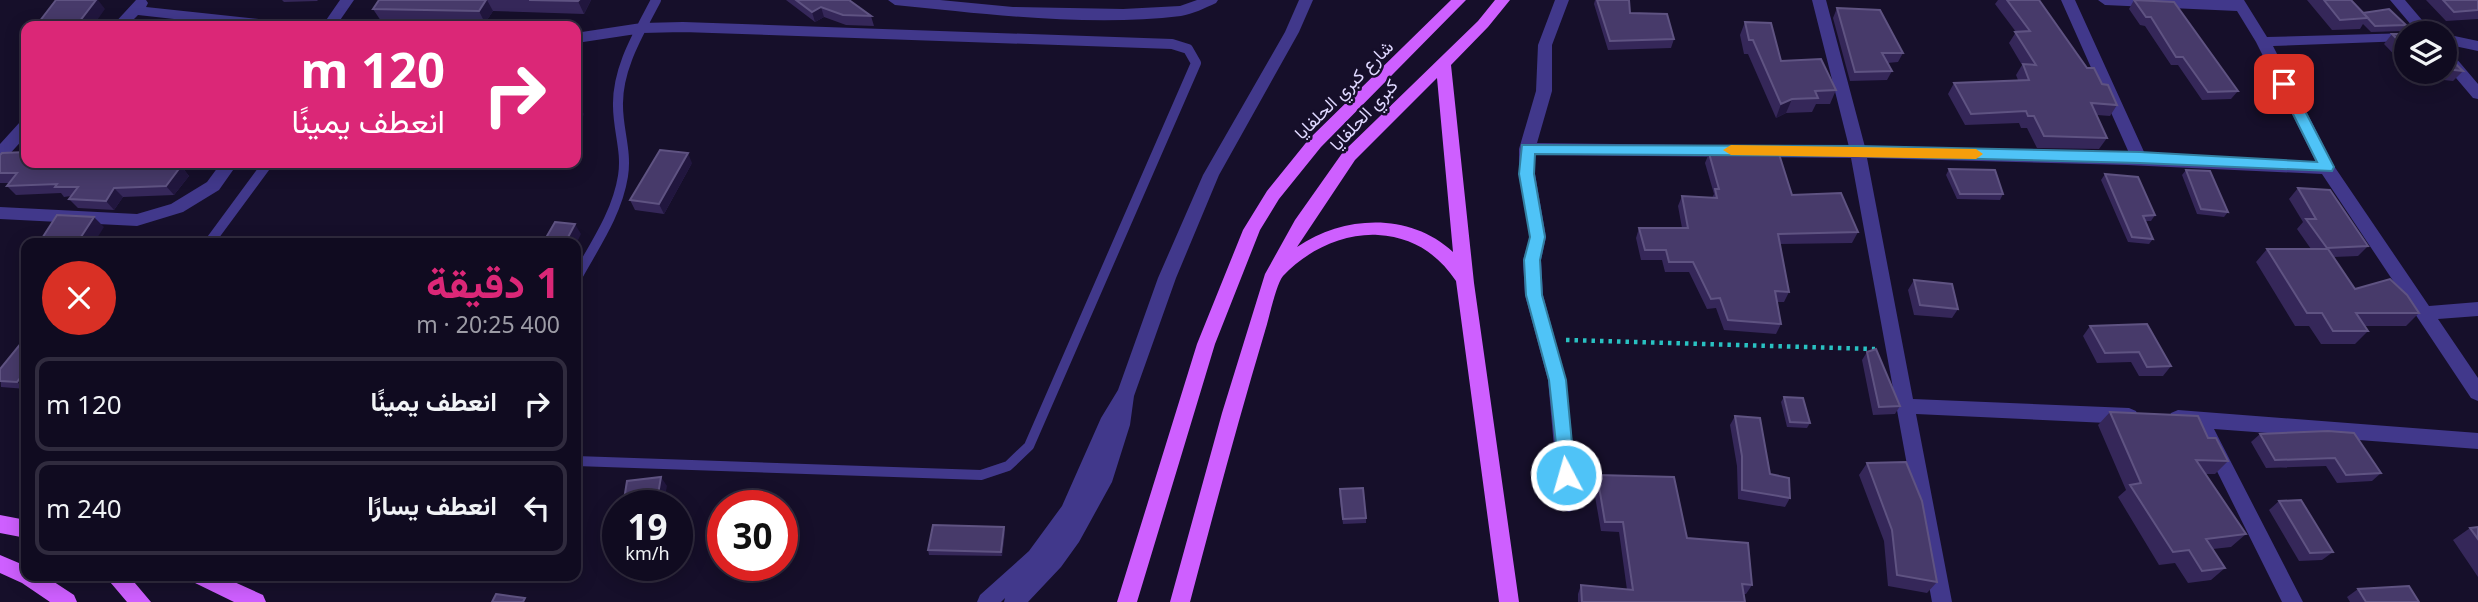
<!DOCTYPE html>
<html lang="ar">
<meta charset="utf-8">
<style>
:root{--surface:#100b20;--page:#1e192d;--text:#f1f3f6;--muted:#9c9ba5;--line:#302b3e;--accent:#db2777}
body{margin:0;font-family:"Noto Sans",Vazirmatn,sans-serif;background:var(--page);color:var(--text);direction:rtl;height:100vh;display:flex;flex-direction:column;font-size:26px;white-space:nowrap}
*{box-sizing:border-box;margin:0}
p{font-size:23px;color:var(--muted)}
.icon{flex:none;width:38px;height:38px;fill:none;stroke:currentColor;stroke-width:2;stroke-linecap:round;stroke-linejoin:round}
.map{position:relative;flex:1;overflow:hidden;direction:ltr}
.sheet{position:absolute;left:21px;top:238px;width:560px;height:343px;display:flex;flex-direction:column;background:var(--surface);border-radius:14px;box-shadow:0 4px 18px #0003,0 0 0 2px var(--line);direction:rtl}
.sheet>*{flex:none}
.banner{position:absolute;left:21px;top:21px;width:560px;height:147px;border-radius:14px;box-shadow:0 4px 18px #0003,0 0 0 2px var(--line);direction:rtl;background:#db2777;color:#fff;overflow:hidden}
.buttons{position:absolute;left:2394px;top:21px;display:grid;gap:14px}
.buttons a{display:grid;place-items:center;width:63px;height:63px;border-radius:50%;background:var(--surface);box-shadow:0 4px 18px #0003,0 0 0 2px var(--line);font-size:35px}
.speed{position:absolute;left:602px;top:490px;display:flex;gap:14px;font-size:35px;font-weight:700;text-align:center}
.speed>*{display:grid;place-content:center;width:91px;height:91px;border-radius:50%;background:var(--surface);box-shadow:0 4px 18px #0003,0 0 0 2px var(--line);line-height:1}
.speed small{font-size:18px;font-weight:400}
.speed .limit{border:10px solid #d22;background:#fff;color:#111}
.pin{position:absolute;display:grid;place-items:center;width:60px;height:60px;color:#fff;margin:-30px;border-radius:14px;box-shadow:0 4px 10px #0006}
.me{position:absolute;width:77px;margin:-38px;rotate:354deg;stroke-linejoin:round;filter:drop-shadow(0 0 5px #0008)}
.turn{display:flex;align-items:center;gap:24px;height:147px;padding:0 21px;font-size:32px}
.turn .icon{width:91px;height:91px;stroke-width:2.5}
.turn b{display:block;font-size:49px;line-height:60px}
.round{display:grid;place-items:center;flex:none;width:74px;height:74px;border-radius:37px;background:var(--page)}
.summary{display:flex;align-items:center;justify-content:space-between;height:119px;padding:0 21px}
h1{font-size:42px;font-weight:700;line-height:52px;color:var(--accent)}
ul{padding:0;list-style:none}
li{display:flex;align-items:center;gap:21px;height:94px;margin:0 14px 10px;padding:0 7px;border:4px solid var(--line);border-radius:14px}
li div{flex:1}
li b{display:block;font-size:26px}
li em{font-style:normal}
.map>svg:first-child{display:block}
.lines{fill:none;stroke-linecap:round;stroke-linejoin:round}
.path{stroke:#29c1c2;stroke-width:4.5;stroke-dasharray:3.5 5;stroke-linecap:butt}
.lane{stroke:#41388b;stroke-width:10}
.street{fill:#41388b;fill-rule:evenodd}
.primary{fill:#ce5fff;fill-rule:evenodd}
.wall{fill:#352759}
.shaded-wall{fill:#21163e}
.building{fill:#473a6a;stroke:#5f5382;stroke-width:2}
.route{fill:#4fc3f7;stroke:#337fa1;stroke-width:2}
.slow{fill:#f59e0b}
.labels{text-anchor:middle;stroke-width:5;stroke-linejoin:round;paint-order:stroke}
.street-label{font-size:18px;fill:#dfd8ff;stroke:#160f2a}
</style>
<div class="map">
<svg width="2478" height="602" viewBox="0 0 2478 602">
<rect width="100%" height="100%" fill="#160f2a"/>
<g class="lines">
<path class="path" d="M1566,340L1875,349"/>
<path class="lane" d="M576,38L642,28L683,27L1172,44L1188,49L1196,63L1029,446L1008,466L981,475L576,461
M209,243L268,163
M576,279C594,246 617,214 623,176C627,152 618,130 618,106C617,68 639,33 656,0"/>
<path class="street" d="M136,0H146L148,3L146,7L277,21L284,26H237L138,15L127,26H112Z
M340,0H354L336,26H322Z
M888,0H940L1013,7L1123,9L1180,6L1197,0H1218L1216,3C1205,8 1193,14 1181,16C1090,27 985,14 895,5Z
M1299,0H1313L1299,32L1219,175L1176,278L1134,396L1130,425L1112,482L1079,542L1061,567L1028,602H1004L1005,598L1001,602H977L980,595L1029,551L1062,506L1101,418L1118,390L1158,278L1203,175L1285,32Z
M1555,0H1569L1552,45V91L1537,143L1849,147L1812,0H1826L1865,147L2129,153L2061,0H2075L2145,154L2316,162L2256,42L2237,11L2105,5L2098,0H2244L2267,37L2411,33H2406V41L2273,46L2334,166L2429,306L2478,302V316L2438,319L2478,378V401L2471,398L2322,174L2127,165L1867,158L1913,399L2129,408L2136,411L2138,416L2136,421L2129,424L1916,414L1952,602H1932L1851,158L1535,155V174L1546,237L1541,260L1543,295L1566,380L1579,503L1576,509L1569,512L1562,509L1559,503L1548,380L1525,295L1523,260L1530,237L1519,174V149L1536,91L1538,45Z
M2390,0H2405L2433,33H2418Z
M2445,34L2478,41V51L2445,44Z
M2445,50L2450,51L2478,84V99L2473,98L2445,65Z
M26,121V136L6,158L0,160V144L20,122Z
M221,163H238L219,190L183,212L137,226L0,219V207L137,214L171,204L207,182Z
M2178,410L2478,433V449L2214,429L2303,602H2282L2195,427L2171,423L2169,418L2171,413Z"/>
<path class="primary" d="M1451,0H1466L1321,147L1279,199L1260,230L1215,344L1137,602H1117L1197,344L1243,230L1267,191L1309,139Z
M1495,0H1510L1488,27L1451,65L1474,283L1519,602H1499L1456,281C1437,253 1412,237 1378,235C1343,233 1306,251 1283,276C1276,284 1269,319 1265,331C1238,421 1214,511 1190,602H1170L1222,413L1265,274L1295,220L1343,152L1478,21ZM1437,78L1453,252C1410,212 1344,215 1297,247L1355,160Z
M0,515L26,520V538L0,533Z
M0,555L26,566V576H45L74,595L77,602H50L22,583L0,573Z
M105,576H129L151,602H127Z
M190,576H221L263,595L266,602H234L193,582Z"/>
</g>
<path class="wall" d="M282,0H318L317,1L284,2Z
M379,0H591L584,14L493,11L485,23L381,21L373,9Z
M786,0H849L871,16L874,26L846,25L824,17L815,22Z
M1595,0H1629L1630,13L1674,39L1671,48L1608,50L1594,4Z
M1998,0H2007L2087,68L2102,84L2117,105L2110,116L2097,115L2107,138L2099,149L2037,148L2027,128H2021L2019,123L1965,125L1948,94L1954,83L2018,80L2016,75L2022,65L2009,43L2016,32L1995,4Z
M2134,0L2238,91L2231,99L2202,100L2178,65H2171L2145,26L2140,25L2129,9Z
M2307,0H2351L2363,13L2406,25L2402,31L2371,32L2363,24L2360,29L2332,30Z
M2426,0H2478V19L2446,21Z
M1837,8L1903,53L1898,62L1887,63L1892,71L1887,80L1850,81L1833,18Z
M1745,22L1781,61L1836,90L1830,104H1816L1812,112L1786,113L1776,118L1748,54H1744L1740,35Z
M2392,34H2406V67L2384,44Z
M2445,54L2463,71L2453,81L2416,77L2411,72H2445Z
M1709,153L1792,195L1858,232L1852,243L1780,244L1789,292L1784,302H1777L1781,324L1776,334L1724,330L1716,308L1707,309L1689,272H1665L1662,260H1641L1636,238L1639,228H1682L1678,206L1682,196L1712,198L1714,194L1705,163Z
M0,155L26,163H117L112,169L181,166L189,176L174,195L123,197L114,210L78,208L69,199L71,196L64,197L61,193L16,195L7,186L9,183H0Z
M692,163L664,214L635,210L630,200Z
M1949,169L2003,194L2000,200L1957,199L1946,175Z
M2186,170L2228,212L2224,217L2197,214L2182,175Z
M2105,174L2155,215L2151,221H2145L2153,239L2149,244L2128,242L2101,180Z
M2298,188L2368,246L2358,256L2334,257L2355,289L2419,313L2406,326H2365L2368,331L2355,344H2321L2309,326H2295L2256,262L2267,249H2311L2297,229L2303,222L2289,199Z
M1914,280L1958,309L1952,318L1914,315L1908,290Z
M2090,326L2171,366L2163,376H2139L2131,362L2097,363L2083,336Z
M26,337V389L1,387L0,369Z
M1867,352L1900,406L1895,414L1873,415L1862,360Z
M1784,397L1810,423L1807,428L1787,427L1781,402Z
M2110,412L2208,438L2228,461L2215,474H2205L2246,534L2231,547L2213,549L2225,568L2211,580L2188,583L2175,563L2159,565L2118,497L2126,490L2098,425Z
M1735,416L1770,474L1790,498L1785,507L1738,499L1737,466L1730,425Z
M2260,434L2381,473L2372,481L2337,483L2326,466L2266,468L2251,442Z
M1867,463L1937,582L1927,593L1888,586L1884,541L1859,475Z
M1597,475L1752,585L1746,594H1744L1745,602H1578V594L1581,585L1627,590L1619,532L1601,531L1593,485Z
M1340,489L1366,518V523L1343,524L1339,493Z
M2279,501L2333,552L2322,560L2299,561L2269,510Z
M1004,527L1005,532L1002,556L929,555L928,550Z
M2478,527V577L2453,540L2470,528Z
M2358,589L2419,602H2350L2347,597Z"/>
<path class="shaded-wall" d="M96,0H98L105,9L93,26H76Z
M486,0H487L493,11L485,23L479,11Z
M579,0H591L584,14L578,1Z
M821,7L824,17L815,22L812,12Z
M1792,99L1786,113L1776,118L1781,104Z
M578,104L584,114L576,135V111Z
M688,153L692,163L664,214L659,204Z
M101,163H117L104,179L96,169Z
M181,166L189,176L174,195L166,186Z
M114,188L123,197L114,210L106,201Z
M94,217L104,227L94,243H77Z
M575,224L581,234L576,244L565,243Z
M26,371V390L17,382Z
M661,477L667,486L663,506H656Z
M1004,527L1005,532L1002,556L1001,552Z"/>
<path class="building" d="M56,0H96L76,26H36Z
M379,0H486L479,11L373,9Z
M529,0H579L578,1Z
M796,0H849L871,16L843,15L821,7L812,12Z
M1597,0H1629L1630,13L1667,14L1674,39L1610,41Z
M2007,0H2039L2087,68H2094L2102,84L2108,85L2117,105L2091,103L2107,138L2044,136L2034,116H2028L2026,111L1971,114L1954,83L2029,80L2023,64L2036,65L2015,32L2030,31Z
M2134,0L2174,2L2238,91L2208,92L2183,57H2176L2151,17H2146Z
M2324,0H2351L2368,18L2340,20Z
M2443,0H2478V10L2454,12Z
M1837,8L1880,10L1903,53H1882L1892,71L1855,72Z
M2389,9L2406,25L2375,26L2363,13Z
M1745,22L1771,23L1781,61L1821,59L1836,90L1815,91L1818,98L1792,99L1781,104L1753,40H1749Z
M2417,27L2424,33H2415Z
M2392,34H2406V48Z
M2445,54L2463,71L2445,69Z
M660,150L688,153L659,204L630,200Z
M26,152V163H101L96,169L181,166L166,186L114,188L106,201L69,199L78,187H55L57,184L7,186L17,173H0V155L2,153Z
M1709,153L1779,154L1792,195L1841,193L1858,232L1778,234L1789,292L1775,291L1781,324L1728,320L1720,298L1711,299L1693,262H1669L1666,250H1645L1639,228H1688L1682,196L1717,198L1715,189H1719Z
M1949,169L1995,170L2003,194H1960Z
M2186,170L2210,171L2228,212L2201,209Z
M2105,174L2138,177L2155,215L2143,216L2153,239L2132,237Z
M2298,188L2330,190L2368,246L2327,248L2306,219H2316Z
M57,215L94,217L77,243H39Z
M555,222L575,224L565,243H543Z
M2267,249H2328L2355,289L2390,279L2407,295L2419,313H2356L2368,331H2333L2322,313H2307Z
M1914,280L1952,284L1958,309L1920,305Z
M2147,324L2171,366L2147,367L2139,352L2105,353L2090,326Z
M26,337V371L17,382L0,381V369Z
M1876,349L1900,406L1879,407L1867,352Z
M1784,397L1803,398L1810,423L1790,422Z
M2110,412L2198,416L2208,438H2216L2228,461L2196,460L2246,534L2206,539L2225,568L2202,571L2189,550L2173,552L2130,485L2141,483Z
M1735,416L1760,418L1770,474L1789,478L1790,498L1742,490V456Z
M2328,431L2354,433L2381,473L2346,475L2335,458L2275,460L2260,434Z
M1906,462L1922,501L1937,582L1897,575L1892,530L1867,463Z
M1597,475L1674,477L1687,538L1748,543L1752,585L1742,584L1745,602H1582L1581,585L1633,590L1623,522H1605Z
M661,477L656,506H623L627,481Z
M1363,488L1366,518L1343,519L1340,489Z
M2301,500L2333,552L2310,553L2279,501Z
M933,525L1004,527L1001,552L928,550Z
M2478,527V539L2470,528Z
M2409,586L2419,602H2366L2358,589Z
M496,594L525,598L523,602H492Z"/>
<path class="route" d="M2284,79L2291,84L2334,167L2332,171L2140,163L1858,156L1535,154L1534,174L1545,237L1540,260L1542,295L1566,380L1575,475L1572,480L1566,483L1560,480L1549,380L1526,295L1524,260L1530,237L1519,174L1522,145L1858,146L2140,152L2317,162L2278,84Z"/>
<path class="slow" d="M1731,145L1976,149L1983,154L1976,159L1731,155L1723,150Z"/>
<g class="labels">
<g class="street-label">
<text transform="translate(1344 90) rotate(-45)" y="6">شارع كبري الحلفايا</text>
<text transform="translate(1364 115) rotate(-47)" y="6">كبري الحلفايا</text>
</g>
</g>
</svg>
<div class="buttons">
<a><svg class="icon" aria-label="layers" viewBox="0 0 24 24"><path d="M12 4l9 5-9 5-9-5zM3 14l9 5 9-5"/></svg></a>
</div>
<div class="speed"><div>19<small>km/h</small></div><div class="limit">30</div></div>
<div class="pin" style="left:2284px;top:84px;background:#d93025"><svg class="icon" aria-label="arrive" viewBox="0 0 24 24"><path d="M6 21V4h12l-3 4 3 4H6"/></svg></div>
<svg class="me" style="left:1566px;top:475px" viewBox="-20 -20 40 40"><circle r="17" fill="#4fc3f7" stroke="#fff" stroke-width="3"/><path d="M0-11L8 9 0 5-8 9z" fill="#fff"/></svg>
<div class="banner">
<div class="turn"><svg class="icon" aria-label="right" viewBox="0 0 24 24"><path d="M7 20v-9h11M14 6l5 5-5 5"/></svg><div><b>120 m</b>انعطف يمينًا</div></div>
</div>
<section class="sheet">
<div class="summary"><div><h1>1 دقيقة</h1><p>400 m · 20:25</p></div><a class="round" style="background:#d93025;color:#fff"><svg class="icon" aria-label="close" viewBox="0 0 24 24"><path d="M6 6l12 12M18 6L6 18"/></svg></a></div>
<ul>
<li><svg class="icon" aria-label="right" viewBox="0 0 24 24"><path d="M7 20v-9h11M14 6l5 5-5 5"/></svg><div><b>انعطف يمينًا</b></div><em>120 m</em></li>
<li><svg class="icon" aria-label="left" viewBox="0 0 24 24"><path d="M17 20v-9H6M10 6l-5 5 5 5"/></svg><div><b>انعطف يسارًا</b></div><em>240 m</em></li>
</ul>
</section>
</div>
